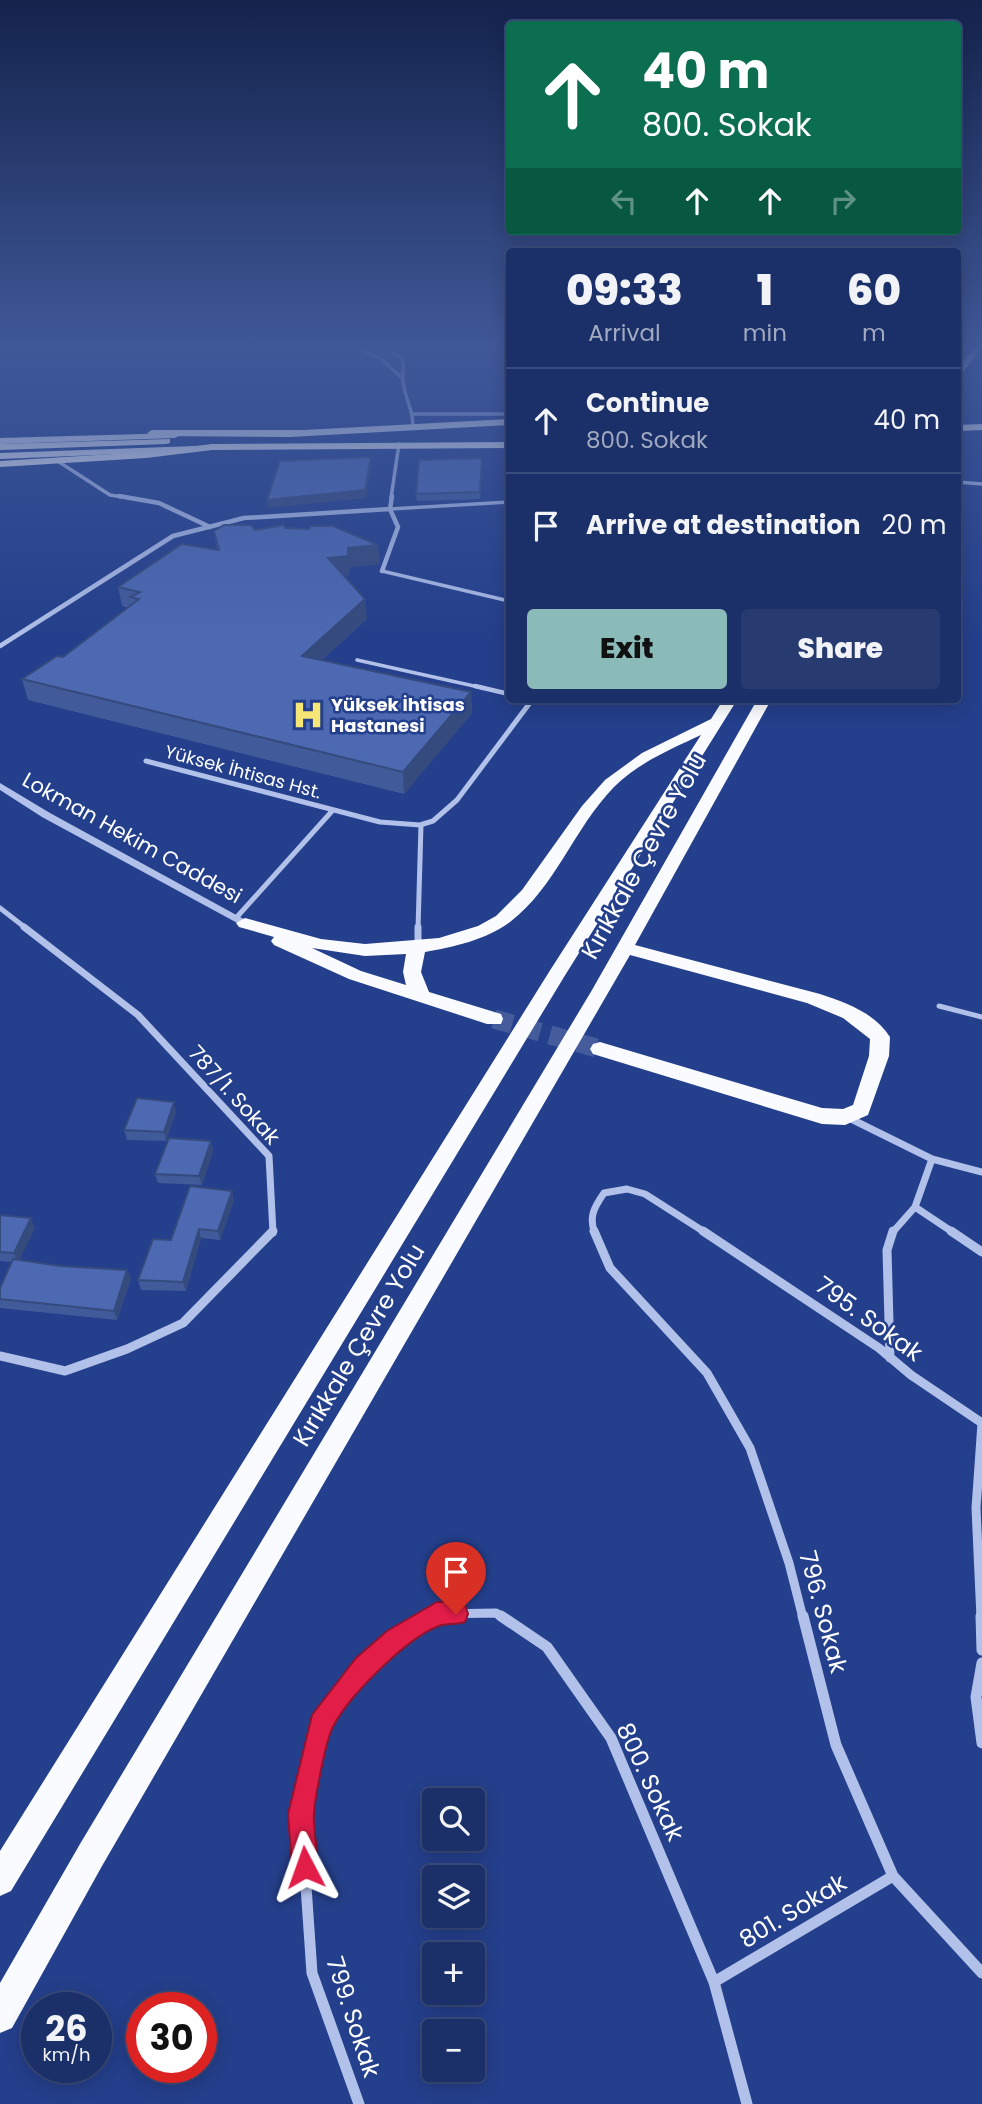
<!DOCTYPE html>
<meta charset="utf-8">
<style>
:root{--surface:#1b2f68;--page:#283b71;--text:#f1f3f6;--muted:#a0a9c0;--line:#394a7c;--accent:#8bbbb9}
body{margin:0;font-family:Poppins,sans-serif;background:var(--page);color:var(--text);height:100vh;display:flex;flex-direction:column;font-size:26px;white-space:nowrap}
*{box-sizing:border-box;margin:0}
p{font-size:23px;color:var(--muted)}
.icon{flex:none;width:38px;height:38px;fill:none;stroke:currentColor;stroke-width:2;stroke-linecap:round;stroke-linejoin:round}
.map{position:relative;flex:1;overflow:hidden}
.panel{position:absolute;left:506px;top:248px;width:455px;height:455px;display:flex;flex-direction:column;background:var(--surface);border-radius:7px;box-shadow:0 4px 18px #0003,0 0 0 2px var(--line)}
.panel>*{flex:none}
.hud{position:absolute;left:506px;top:21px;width:455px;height:214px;border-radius:7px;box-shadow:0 4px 18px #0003,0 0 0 2px var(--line);background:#0b6e4f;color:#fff;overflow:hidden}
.fabs{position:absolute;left:422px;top:1788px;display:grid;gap:14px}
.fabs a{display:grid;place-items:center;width:63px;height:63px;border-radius:7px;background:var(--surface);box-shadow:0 4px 18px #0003,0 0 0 2px var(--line);font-size:35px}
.speed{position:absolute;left:21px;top:1992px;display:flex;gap:14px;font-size:35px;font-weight:700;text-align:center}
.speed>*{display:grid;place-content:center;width:91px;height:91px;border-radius:50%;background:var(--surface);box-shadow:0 4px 18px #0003,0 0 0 2px var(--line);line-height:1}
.speed small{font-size:18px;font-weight:400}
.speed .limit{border:10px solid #d22;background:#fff;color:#111}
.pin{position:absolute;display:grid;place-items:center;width:60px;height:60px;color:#fff;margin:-72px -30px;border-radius:50% 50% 50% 0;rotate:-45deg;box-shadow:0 0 7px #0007}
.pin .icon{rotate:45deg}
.me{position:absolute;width:77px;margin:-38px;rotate:356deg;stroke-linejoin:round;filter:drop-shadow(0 0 5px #0008)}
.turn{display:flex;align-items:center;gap:24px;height:147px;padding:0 21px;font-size:32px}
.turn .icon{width:91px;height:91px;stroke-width:2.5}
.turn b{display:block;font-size:49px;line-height:60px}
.lanes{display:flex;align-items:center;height:66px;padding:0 21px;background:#0003;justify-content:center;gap:35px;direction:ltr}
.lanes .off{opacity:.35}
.eta{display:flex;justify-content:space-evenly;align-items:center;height:119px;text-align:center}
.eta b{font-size:42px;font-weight:800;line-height:49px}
.action{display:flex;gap:14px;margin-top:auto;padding:14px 21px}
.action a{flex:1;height:80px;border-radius:7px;background:var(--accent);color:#111;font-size:28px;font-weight:800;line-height:80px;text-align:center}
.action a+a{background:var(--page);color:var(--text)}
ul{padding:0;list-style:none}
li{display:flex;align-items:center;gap:21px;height:105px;padding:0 21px;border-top:2px solid var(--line)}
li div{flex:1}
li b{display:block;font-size:26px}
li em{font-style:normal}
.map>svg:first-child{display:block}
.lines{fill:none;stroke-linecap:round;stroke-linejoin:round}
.trunk-tunnel{stroke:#455c9c;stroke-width:19;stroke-dasharray:19 10;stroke-linecap:butt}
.service-far2{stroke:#b1c1ea;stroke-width:3.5}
.service-far1{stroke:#b1c1ea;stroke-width:4.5}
.service{stroke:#b1c1ea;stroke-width:5}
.minor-far5{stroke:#b1c1ea;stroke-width:3.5}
.minor-far4{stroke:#b1c1ea;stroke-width:4.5}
.minor-far3{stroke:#b1c1ea;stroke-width:5}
.minor-far2{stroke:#b1c1ea;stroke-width:7}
.minor-far1{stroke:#b1c1ea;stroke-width:9}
.minor{stroke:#b1c1ea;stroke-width:11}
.tertiary{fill:#b1c1ea;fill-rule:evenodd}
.primary{fill:#f6f7fe;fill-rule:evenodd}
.trunk{fill:#fafbfe;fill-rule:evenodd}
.wall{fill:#415a99}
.shaded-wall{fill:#354a7d}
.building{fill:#4c69b2;stroke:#354a7d;stroke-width:2}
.route{fill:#e11d48;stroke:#92132f;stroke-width:2}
.labels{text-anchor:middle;stroke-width:5;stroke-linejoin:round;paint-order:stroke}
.far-poi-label{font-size:18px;font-weight:bold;fill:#fff;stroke:#243f8b;text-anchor:start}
.far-street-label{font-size:18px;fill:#fff;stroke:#243f8b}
.street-label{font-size:21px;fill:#fff;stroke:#243f8b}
.near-street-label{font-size:24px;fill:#fff;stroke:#243f8b}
</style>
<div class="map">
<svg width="982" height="2104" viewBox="0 0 982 2104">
<rect width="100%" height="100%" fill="#243f8b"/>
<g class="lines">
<path class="trunk-tunnel" d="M494,1019L600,1049"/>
<path class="service-far2" d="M390,509L509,502
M382,571L509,601
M357,660L483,688"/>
<path class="service-far1" d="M475,686L509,694"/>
<path class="service" d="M939,1006L982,1017"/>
<path class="minor-far5" d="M355,347L381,359L401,377
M381,347L402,358C405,367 402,372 403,381C404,397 413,407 413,427
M0,350L36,347
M413,414H509
M56,460L110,495L130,498
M957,482L982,484
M391,498L399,444"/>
<path class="minor-far4" d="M119,496L159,503L210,527
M382,571L398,527L390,509L392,496
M0,646L173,536L244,518L390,509"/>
<path class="minor-far3" d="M146,761L380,822L420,825L433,821L457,800L532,700
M0,908L27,929
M236,918L333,810
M418,929L421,825"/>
<path class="minor-far2" d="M24,927L138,1015L269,1156L273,1233
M418,946V927
M847,1117L932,1159L982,1172
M915,1207L954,1233
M595,1233C588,1217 595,1206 604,1193L627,1189L645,1194L706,1233
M892,1233L915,1207L932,1159"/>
<path class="minor-far1" d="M594,1231L610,1268L707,1373L750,1448L789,1563L803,1618
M703,1231L879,1348L911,1375L982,1423
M951,1231L982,1252
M0,1356L65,1371L127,1349L183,1323L273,1231
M890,1358L887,1250L893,1231
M431,1618L437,1614L496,1613L503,1618
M981,1618L976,1508L982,1423"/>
<path class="minor" d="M501,1616L547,1647L611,1738L714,1982L747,2104
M803,1616L836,1745L893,1876L982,1973
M981,1616L982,1650
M982,1663L976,1697L982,1743
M714,1982L893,1876
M359,2104L312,1973L301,1814L321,1723L364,1666L395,1639L434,1616"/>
<path class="tertiary" d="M0,783L50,813L251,923L249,925H241L42,817L0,790Z"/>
<path class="primary" d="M178,433L180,435L175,438L0,444V438Z
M195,446L197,448L192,451L0,459V453Z"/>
<path class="trunk" d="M974,347H982L957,380V370Z
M509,419V425L290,437L152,436L147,433L152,430H304Z
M982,424V430L957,431V425Z
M170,439V443L166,444L0,450V444Z
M509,442V448L212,450L146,458L0,467V461L146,452L212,444Z
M723,700H737L564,977L11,1891L0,1896V1851L549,972L701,735C671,749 638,763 614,787C574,828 555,888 510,922C486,940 453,947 425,952L421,972L429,992L501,1014L503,1019L501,1024H487L349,979L274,945L271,941L274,937L239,927L236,923L245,918L321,939L365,944L439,938L478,926L496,916L522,890L582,806L605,780L642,753L711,719ZM312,948L365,956L406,954L403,972L406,985L361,971Z
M757,700H771L635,945L820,994C845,1002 875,1013 890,1037L889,1056L868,1115L845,1125L822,1124L593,1054L590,1049L593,1044L600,1042L822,1108L843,1109L853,1105L869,1056L870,1039L843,1018L807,1003L630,955L102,1866L12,2028L0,2033V1983L80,1844L592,990Z"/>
</g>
<path class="wall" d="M482,458L480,499L417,501L416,494Z
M285,528L380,564L350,567L349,575L344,576L367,619L322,660L471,692L472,713L404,794L28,700L22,679L63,657L128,608L122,606L118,587L217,550L214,531Z
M176,1112L166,1141L127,1140L124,1130Z
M211,1141L213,1151L202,1185L158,1183L155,1174Z
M234,1200L220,1240L201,1238L186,1291L141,1290L138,1280L171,1240Z
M0,1215L35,1228L19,1260L60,1266L127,1270L131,1279L117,1320L0,1308V1288L12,1262L0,1261Z"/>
<path class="shaded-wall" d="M371,457V465L366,498L268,508L267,500Z
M378,545L380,564L350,567L349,575L330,578L328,558L348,548Z
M365,599L367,619L304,676L302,656Z
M471,692L472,713L404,794L403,772Z
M174,1102L176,1112L166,1141L164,1132Z
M211,1141L213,1151L202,1185L199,1176Z
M232,1191L234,1200L220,1240L218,1231Z
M31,1218L35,1228L18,1263L14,1253Z
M199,1229L201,1238L186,1291L183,1282Z
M127,1270L131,1279L117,1320L114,1311Z"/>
<path class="building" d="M371,457L365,490L267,500L280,461Z
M482,458L480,492L416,494L419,460Z
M224,525H251L255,530L284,525L285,528L309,529L311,526H333L378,545L348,548V556L328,558L365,599L302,656L471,692L403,772L22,679L57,656L63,657L139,599L130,597L140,592L118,587L182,544L219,550L214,531Z
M137,1098L174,1102L164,1132L124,1130Z
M169,1138L211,1141L199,1176L155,1174Z
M190,1186L232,1191L218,1231L199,1229L183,1282L138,1280L153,1239L171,1240Z
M0,1215L31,1218L14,1253L0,1252Z
M13,1259L60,1266L127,1270L114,1311L0,1299V1288Z"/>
<linearGradient id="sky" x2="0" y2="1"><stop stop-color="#14234c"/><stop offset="0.54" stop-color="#3f5898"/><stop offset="1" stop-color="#3f5898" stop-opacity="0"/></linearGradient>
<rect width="982" height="642" fill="url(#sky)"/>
<path class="route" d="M437,1602H456L465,1605L468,1614L465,1622C456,1625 447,1623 439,1626C408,1637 345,1699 332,1729C326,1741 315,1797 314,1813C312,1834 322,1856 314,1876L305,1880L295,1876L292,1867L288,1814L312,1715L356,1658L387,1631Z"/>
<defs>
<symbol id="hospital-bare" viewBox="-9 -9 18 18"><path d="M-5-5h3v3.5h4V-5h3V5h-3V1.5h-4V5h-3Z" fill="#f5e675" stroke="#243f8b" stroke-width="2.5" paint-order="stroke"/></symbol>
</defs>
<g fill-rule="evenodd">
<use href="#hospital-bare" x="286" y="693" width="44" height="44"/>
</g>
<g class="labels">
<g class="far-poi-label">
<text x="331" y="711">Yüksek İhtisas<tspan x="331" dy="21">Hastanesi</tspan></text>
</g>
<g class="far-street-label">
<text transform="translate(243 772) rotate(15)" y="6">Yüksek İhtisas Hst.</text>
</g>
<g class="street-label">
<text transform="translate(132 838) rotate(29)" y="7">Lokman Hekim Caddesi</text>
<text transform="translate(234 1095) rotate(48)" y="7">787/1. Sokak</text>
</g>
<g class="near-street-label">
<text transform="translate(644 856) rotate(-61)" y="8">Kırıkkale Çevre Yolu</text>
<text transform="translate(869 1319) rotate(36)" y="8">795. Sokak</text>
<text transform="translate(359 1345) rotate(-59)" y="8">Kırıkkale Çevre Yolu</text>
<text transform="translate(823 1612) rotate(75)" y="8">796. Sokak</text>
<text transform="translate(650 1782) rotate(65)" y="8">800. Sokak</text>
<text transform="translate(793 1911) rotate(-31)" y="8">801. Sokak</text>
<text transform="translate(353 2017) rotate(72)" y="8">799. Sokak</text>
</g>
</g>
</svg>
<div class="fabs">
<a><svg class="icon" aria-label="search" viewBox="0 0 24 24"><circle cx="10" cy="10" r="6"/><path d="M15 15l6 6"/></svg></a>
<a><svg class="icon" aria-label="layers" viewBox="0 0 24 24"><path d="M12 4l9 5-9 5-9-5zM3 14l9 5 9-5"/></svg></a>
<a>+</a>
<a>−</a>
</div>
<div class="speed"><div>26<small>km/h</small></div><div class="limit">30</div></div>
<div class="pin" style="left:456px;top:1614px;background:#d93025"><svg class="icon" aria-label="arrive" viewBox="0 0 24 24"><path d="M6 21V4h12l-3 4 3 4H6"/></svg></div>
<svg class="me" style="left:305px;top:1867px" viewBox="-20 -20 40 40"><path d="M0-17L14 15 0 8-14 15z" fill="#e11d48" stroke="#fff" stroke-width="4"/></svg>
<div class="hud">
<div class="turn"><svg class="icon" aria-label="ahead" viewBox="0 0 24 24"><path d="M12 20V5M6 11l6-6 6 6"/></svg><div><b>40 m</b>800. Sokak</div></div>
<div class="lanes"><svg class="icon off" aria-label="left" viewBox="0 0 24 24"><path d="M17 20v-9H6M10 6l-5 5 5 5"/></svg><svg class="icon" aria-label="ahead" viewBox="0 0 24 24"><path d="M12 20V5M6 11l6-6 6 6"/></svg><svg class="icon" aria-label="ahead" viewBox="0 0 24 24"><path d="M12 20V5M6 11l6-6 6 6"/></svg><svg class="icon off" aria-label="right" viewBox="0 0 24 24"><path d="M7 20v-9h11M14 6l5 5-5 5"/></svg></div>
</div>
<section class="panel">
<div class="eta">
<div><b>09:33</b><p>Arrival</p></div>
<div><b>1</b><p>min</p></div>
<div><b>60</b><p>m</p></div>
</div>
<ul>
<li><svg class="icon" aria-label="ahead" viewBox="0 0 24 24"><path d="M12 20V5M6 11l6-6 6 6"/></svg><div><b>Continue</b><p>800. Sokak</p></div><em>40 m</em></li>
<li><svg class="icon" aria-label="arrive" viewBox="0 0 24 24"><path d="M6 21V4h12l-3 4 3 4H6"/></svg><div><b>Arrive at destination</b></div><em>20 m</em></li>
</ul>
<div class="action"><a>Exit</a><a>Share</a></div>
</section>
</div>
